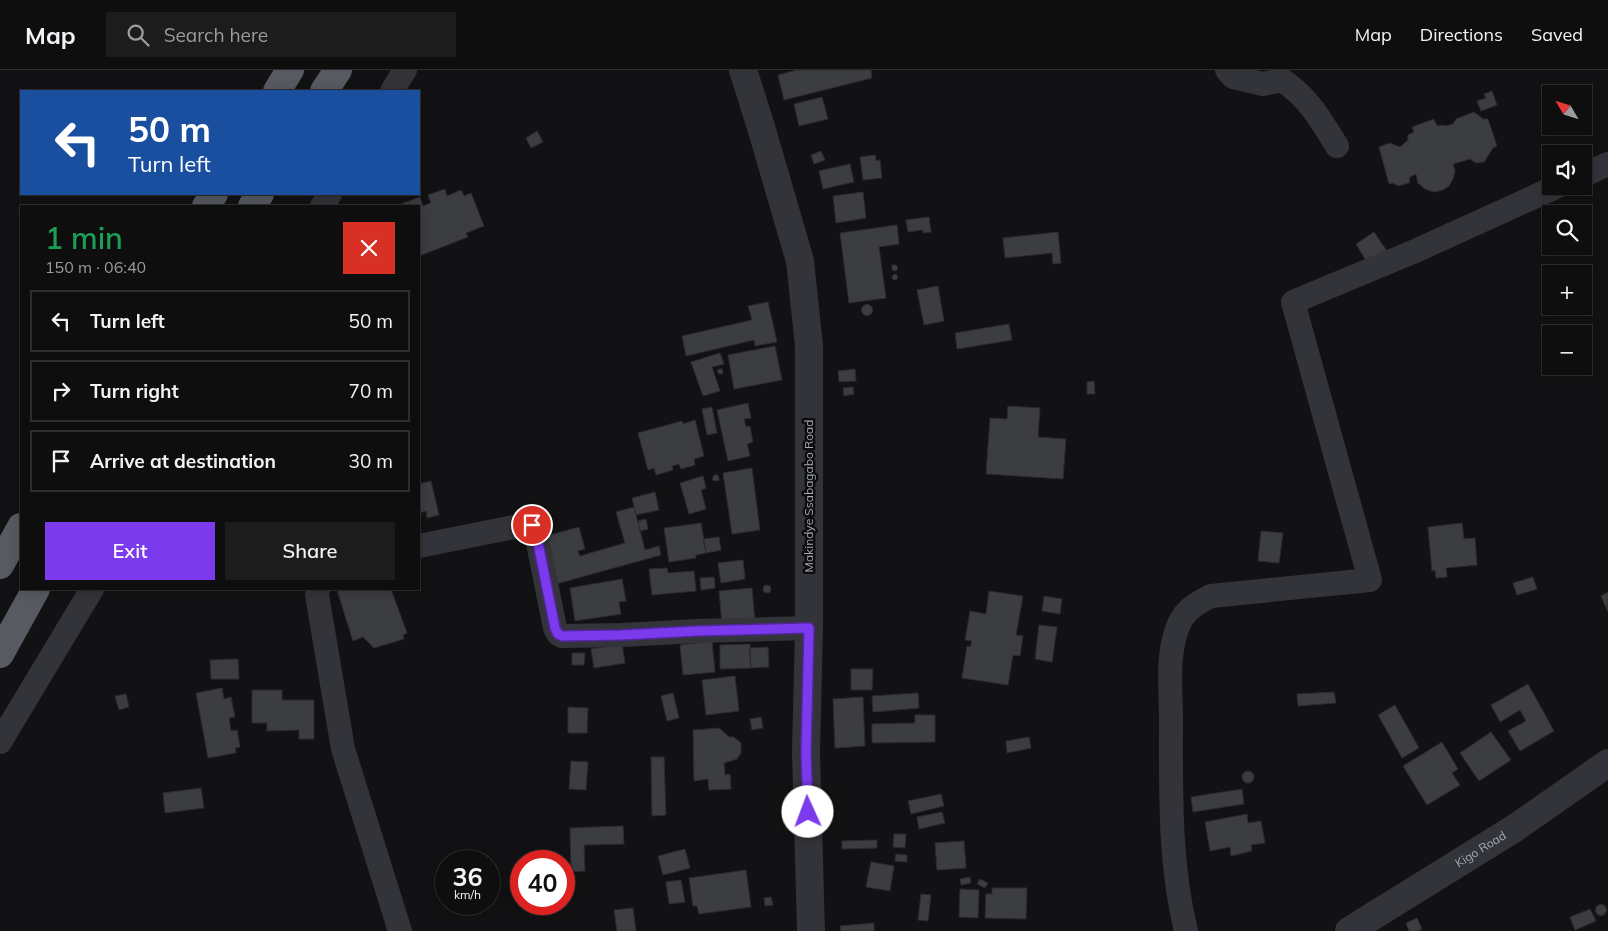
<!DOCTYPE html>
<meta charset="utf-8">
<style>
:root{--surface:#0e0e0f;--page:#1c1c1d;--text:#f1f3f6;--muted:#9b9c9e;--line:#2e2e2f;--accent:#7c3aed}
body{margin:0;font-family:Mulish,sans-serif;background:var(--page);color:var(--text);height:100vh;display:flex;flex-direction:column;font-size:19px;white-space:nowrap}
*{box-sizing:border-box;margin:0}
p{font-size:16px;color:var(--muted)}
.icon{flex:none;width:28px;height:28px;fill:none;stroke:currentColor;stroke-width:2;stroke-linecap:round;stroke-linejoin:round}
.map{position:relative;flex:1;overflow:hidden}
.panel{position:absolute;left:20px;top:135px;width:400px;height:385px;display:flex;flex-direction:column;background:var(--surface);border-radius:0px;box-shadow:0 2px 12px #0003,0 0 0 1px var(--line)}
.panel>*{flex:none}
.banner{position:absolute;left:20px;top:20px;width:400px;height:105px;border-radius:0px;box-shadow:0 2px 12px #0003,0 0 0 1px var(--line);background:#1a4fa0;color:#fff;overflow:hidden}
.needle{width:32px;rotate:308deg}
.fabs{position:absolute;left:1542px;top:15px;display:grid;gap:10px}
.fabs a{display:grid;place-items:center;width:50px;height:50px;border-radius:0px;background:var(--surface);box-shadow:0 2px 12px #0003,0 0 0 1px var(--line);font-size:25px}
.speed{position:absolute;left:435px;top:780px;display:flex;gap:10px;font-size:25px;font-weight:700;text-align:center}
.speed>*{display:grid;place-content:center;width:65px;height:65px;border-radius:50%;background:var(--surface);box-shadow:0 2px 12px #0003,0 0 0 1px var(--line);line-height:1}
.speed small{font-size:12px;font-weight:400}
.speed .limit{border:8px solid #d22;background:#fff;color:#111}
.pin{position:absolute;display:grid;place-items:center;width:42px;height:42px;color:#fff;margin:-21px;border:2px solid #fff;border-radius:50%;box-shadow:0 1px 5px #0007}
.me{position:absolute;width:55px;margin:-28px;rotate:358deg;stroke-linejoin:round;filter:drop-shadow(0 0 4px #0008)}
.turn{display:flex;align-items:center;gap:18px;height:105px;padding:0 25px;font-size:22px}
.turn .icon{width:65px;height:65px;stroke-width:2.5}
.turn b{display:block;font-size:35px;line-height:42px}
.round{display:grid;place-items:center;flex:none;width:52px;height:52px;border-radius:0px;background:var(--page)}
.headline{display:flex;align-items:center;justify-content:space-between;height:85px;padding:0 25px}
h1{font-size:30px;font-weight:600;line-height:38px;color:#1e9e55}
.button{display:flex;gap:10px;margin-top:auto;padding:10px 25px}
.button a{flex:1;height:58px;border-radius:0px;background:var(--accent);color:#fff;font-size:20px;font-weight:600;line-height:58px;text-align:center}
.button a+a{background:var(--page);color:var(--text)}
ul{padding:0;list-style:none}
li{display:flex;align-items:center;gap:15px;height:62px;margin:0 10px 8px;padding:0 15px;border:2px solid var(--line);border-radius:0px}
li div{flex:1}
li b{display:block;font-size:19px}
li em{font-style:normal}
header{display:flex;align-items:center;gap:30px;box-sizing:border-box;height:70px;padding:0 25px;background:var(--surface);border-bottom:1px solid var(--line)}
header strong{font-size:24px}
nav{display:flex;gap:28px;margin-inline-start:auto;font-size:18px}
.search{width:350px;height:45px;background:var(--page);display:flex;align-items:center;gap:12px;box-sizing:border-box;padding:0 18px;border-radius:0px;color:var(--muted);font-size:19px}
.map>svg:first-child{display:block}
.building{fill:#3c3d41;stroke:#2c2c30}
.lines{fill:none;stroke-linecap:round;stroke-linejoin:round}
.minor{stroke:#333439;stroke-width:24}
.tertiary{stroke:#333439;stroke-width:28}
.trunk{stroke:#575a61;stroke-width:28}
.route-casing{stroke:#51269a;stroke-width:12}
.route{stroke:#7c3aed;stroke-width:9}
.labels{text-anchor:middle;stroke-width:5;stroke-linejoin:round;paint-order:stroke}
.street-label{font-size:12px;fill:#a3a9b5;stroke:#0d0d0f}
</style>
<header>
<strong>Map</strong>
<div class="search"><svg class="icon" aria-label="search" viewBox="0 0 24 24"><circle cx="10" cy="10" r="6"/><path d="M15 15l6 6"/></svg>Search here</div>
<nav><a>Map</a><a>Directions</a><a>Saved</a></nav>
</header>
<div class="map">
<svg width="1608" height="861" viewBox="0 0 1608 861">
<rect width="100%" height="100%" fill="#121214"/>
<path class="building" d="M797,0H871L872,8L784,30L778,5Z
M1492,21L1497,35L1481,41L1477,31L1486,28L1484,24Z
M822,27L828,49L799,56L794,34Z
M1474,42L1483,49H1488L1497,76L1493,78L1484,92L1476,93L1470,89L1453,94L1455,101L1453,109L1449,116L1443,120L1434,122L1425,119L1418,113L1416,104L1410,107L1409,113L1398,116L1393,113L1389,114L1379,77L1390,73L1400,77L1408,70V65L1414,62L1412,57L1434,49L1437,56L1443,55L1446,56L1453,54L1456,49Z
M537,61L543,72L531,78L526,68Z
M821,81L825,90L814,94L811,85Z
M875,85L876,91L880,90L882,108L863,110L860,87Z
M850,94L854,112L823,119L819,101Z
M445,119L447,126L461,120L464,126L471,123L484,156L466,163L468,167L419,186V136H401V134L420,127L423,136L431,133L428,125Z
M863,122L866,148L836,153L833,126Z
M929,147L931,162L923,163V160L908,162L906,150Z
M897,155L899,174L879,177L886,228L849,233L840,163Z
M1058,162L1061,193L1053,194L1052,183L1005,188L1003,168Z
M1374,162L1387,181L1368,194L1356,174Z
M892,195H896L898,198L896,201L892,200Z
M896,204L898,207L897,209L894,210L892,208L893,205Z
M938,216L944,251L924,255L917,220Z
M768,232L777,272L755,276L754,270L686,286L682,266L752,250L748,236Z
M861.5 240a5.5 5.5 0 1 1 11 0a5.5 5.5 0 1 1-11 0Z
M1009,254L1012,270L957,279L955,263Z
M775,276L782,310L734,319L728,285Z
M720,283L724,294L712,297L720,321L703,326L691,292Z
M719,299H722L723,301L722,304H719L717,301Z
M855,299L856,311L839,312L838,301Z
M1094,311L1095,324H1087V312Z
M853,317L854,324L844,326L843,318Z
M748,333L751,348L744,349L746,357L750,356L753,372L747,374L750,386L728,391L717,340Z
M1008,336L1040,338L1038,367L1066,369L1063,409L986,404L990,348L1007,349Z
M712,337L717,363L707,365L702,339Z
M695,350L704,386L694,389L695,395L681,399L679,394L672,396L673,400L656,405L654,398L648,400L638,363L682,351L683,354Z
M752,398L760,460L732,464L723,403Z
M714,405H718L719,410L716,411L712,410Z
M703,406L706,418L701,420L706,439L689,444L680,413Z
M431,411L439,445L427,448L426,441L419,443V414Z
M655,422L659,440L636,445L632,428Z
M634,437L645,480L659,476L661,485L556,514L543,467L579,457L585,479L578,481L580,486L625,473L616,442Z
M646,449L648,459L640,461L638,451Z
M701,453L706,483L696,485V488L669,492L664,458Z
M1462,453L1464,469L1475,468L1477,495L1446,498L1447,507L1436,508L1435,500L1432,501L1428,457Z
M1261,461L1283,463L1279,493L1258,491Z
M719,467L721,480L706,483L703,469Z
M743,490L745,509L721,513L718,493Z
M667,498L668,503L694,501L696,521L652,525L649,499Z
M714,507L715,518L701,520L700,508Z
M1533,507L1537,519L1517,525L1513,513Z
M622,509L626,531L619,532L621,544L575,551L570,518Z
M763 519a4 4 0 1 1 8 0a4 4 0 1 1-8 0Z
M752,518L755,552L722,555L719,521Z
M339,519H388L392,522L407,563L403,565L404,569L374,578L363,567L353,571L337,520Z
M989,521L1023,526L1016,565L1023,566L1020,586L1013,585L1008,615L962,608L967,576L970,577L972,571L965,570L970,541L986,544Z
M1608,522V542L1601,526Z
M1044,526L1062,529L1060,544L1042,541Z
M1039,555L1057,557L1052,592L1035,589Z
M712,571L715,602L683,605L680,575Z
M622,574L625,593L594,598L591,579Z
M750,574L751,598L720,599V575Z
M768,577L769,597L751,598L749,578Z
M572,583H585L584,595H572Z
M238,589L239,609H211L210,590Z
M851,599H873L872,620H851Z
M735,606L739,641L706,645L702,610Z
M1528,614L1554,661L1520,681L1508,661L1526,651L1520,640L1500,652L1491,635Z
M222,618L224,629L231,627L235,647L229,648L231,661L237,660L240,677L235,678L236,683L208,688L196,623Z
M252,620H282V630H314V669H299V660L267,661V653H252Z
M1334,622L1336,633L1298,636L1297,624Z
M673,623L679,648L667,651L661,626Z
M918,623L919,638L873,642L872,626Z
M126,624L129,637L119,640L115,626Z
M863,627L865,676L835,678L833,629Z
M1395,635L1419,678L1402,688L1378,645Z
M568,637L588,638L587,663H568Z
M915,645H935V672L872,673V654L915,653Z
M761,647L763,658L752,660L750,649Z
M719,658L729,667H734L741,673V683L737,689L724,693L725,705L730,704L731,719L709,720L708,709L694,711L693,660Z
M1491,662L1511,690L1479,711L1460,683Z
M1029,667L1031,678L1007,683L1006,671Z
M1442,672L1458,699L1452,703L1460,715L1427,735L1403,696Z
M651,687H664L666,745L652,746Z
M571,691L588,692L586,720L569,719Z
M1242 707a6 6 0 1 1 12 0a6 6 0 1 1-12 0Z
M201,718L204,738L165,743L163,723Z
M1242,719L1244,734L1193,742L1191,727Z
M941,724L944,736L911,744L908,731Z
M942,742L945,753L919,759L917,747Z
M1247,744L1248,753L1261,751L1265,773L1251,775L1252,781L1231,786L1230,777L1210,781L1205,752Z
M623,756L624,774L584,775L585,801L571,802L570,758Z
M894,764H906L905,778L893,777Z
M877,770V778L842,779V771Z
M964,771L966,798L937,800L935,773Z
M685,779L690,798L663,805L658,786Z
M896,784L907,785V792L895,791Z
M871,792L894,796L890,821L866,817Z
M746,800L751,837L699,844L697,836H693L689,808Z
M970,807L971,813L961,815L960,809Z
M980,809L988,813L985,818L977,814Z
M681,810L685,832L669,834L666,812Z
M992,818H1027L1026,849L985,848L986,824H992Z
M960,819L979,820L978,848L959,847Z
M921,824L931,825L928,851L918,850Z
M771,827L773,835L765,836L764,828Z
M1595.5 840a5.5 5.5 0 1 1 11 0a5.5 5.5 0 1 1-11 0Z
M633,838L636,861H617L614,840Z
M1590,839L1596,851L1575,860L1570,847Z
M1417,848L1422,859L1418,861H1409L1406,853Z
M874,853V861H841L840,856Z"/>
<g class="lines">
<path class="minor" d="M1227,0L1233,7L1263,14L1282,10C1309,28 1320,49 1337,76
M392,21L405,0
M1584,105L1608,94
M322,136L330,124
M419,476L529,454L532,455L535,458L555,558L558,564L562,566L621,565L697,561L809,558
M318,519L317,525L343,679L400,861
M0,672L92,519
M1186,861C1169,792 1171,720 1171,649C1171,621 1167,590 1176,562C1182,542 1193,535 1211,526L1370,510L1293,232L1413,182L1558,116"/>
<g class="tertiary">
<path d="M743,0L761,57L800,191L809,276V558L806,682L811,861"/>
<path id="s1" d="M1349,861L1515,758L1608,693"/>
</g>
<path class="trunk" d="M277,21L290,0
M324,21L338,0
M206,136L214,124
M252,136L260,124
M0,495L21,457
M0,584L36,519"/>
</g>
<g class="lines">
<defs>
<path id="route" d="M532,455L535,458L555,558L558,564L562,566L621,565L697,561L809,558L806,682L808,742"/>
</defs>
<use href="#route" class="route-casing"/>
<use href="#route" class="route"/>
</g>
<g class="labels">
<g class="street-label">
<text transform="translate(809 426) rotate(-90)" y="4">Makindye Ssabagabo Road</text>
<text dy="4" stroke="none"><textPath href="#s1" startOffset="155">Kigo Road</textPath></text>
</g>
</g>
</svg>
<div class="fabs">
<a><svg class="needle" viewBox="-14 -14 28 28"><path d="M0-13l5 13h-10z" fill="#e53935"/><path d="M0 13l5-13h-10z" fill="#9b9c9e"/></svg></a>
<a><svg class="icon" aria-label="sound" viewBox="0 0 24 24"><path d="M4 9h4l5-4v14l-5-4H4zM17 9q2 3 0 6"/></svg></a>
<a><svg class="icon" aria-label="search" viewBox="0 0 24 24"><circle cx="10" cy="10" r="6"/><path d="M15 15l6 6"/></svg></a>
<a>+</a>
<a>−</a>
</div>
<div class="speed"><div>36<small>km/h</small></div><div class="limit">40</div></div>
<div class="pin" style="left:532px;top:455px;background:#d93025"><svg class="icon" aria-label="arrive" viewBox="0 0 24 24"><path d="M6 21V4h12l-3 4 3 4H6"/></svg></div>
<svg class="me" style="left:808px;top:742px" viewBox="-20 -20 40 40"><circle r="19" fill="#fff"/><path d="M0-13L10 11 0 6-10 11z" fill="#7c3aed"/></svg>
<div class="banner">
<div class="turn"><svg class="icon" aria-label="left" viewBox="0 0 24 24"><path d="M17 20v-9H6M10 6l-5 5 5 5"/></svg><div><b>50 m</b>Turn left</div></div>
</div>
<section class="panel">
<div class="headline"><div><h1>1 min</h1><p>150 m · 06:40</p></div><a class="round" style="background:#d93025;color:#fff"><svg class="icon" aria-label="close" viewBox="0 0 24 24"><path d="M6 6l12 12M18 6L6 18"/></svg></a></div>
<ul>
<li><svg class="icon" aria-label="left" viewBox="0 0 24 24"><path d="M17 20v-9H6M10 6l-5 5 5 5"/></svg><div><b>Turn left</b></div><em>50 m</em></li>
<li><svg class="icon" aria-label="right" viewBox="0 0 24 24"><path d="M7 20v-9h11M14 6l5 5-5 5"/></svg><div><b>Turn right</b></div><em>70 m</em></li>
<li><svg class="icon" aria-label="arrive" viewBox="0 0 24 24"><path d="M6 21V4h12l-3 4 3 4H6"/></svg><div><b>Arrive at destination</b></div><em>30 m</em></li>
</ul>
<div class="button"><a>Exit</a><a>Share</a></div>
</section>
</div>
